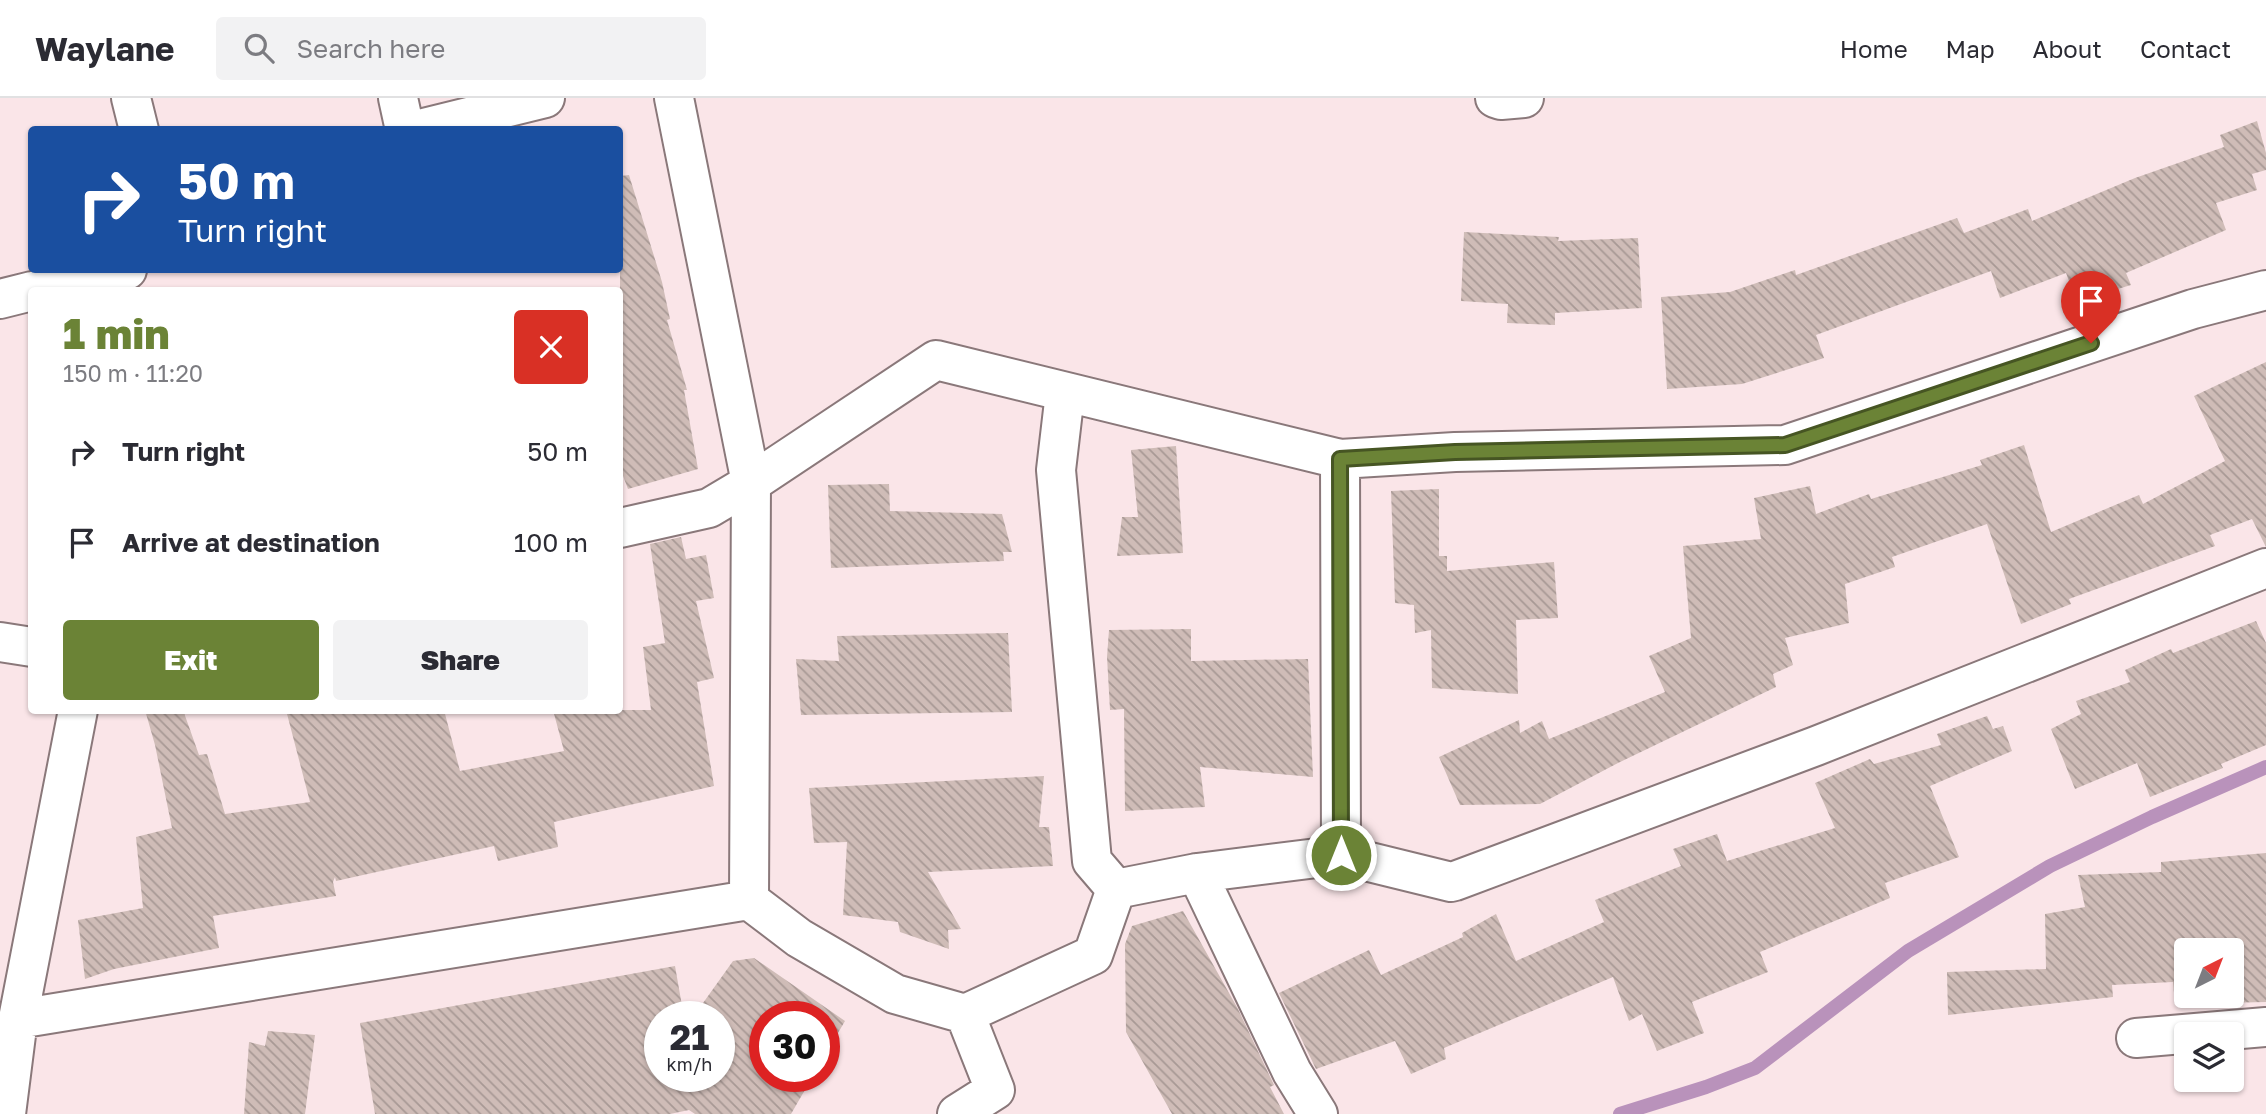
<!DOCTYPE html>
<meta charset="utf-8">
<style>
:root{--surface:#fff;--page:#f2f2f3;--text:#2b2b33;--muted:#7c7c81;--line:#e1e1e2;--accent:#6b8336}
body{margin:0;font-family:"Golos Text",sans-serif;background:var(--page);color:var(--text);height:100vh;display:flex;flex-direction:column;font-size:26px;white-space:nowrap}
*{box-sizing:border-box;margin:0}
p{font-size:23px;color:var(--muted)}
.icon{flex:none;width:38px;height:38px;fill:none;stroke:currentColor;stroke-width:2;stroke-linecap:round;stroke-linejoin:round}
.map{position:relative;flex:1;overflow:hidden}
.details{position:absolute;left:28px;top:189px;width:595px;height:427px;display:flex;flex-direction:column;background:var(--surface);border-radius:7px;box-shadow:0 2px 5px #0004}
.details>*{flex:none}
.guide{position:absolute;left:28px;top:28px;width:595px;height:147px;border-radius:7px;box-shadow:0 2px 5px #0004;background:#1a4fa0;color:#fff;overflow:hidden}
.needle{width:46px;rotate:42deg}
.tools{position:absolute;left:2174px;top:840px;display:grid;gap:14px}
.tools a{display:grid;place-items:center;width:70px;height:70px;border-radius:7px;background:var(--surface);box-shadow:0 2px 5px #0004;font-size:35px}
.speed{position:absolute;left:644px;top:903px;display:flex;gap:14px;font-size:35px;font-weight:700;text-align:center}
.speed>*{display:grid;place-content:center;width:91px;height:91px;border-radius:50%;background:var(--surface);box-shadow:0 2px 5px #0004;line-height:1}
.speed small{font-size:18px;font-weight:400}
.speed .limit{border:10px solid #d22;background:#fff;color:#111}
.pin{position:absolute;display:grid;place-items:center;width:60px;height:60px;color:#fff;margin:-72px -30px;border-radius:50% 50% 50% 0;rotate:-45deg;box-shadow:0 0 7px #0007}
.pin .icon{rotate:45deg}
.me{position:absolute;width:77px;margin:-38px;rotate:0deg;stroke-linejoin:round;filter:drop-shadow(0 0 5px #0008)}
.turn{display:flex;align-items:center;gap:24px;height:147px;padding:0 35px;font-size:32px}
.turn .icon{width:91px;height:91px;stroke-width:2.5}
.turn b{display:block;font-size:49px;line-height:60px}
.round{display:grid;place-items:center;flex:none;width:74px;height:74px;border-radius:7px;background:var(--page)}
.headline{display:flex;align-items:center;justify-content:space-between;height:119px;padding:0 35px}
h1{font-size:42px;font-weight:800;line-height:52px;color:var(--accent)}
.action{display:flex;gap:14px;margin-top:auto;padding:14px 35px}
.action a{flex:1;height:80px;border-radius:7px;background:var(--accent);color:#fff;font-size:28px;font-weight:800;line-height:80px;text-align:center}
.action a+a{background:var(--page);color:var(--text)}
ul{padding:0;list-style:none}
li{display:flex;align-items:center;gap:21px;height:91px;padding:0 35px}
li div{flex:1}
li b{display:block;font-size:26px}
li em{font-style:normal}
header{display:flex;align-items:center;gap:42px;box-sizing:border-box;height:98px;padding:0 35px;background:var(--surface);border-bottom:2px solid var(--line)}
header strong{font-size:33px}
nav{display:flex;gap:38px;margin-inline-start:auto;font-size:24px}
.search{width:490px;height:63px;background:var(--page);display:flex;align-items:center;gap:18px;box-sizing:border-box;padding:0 24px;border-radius:7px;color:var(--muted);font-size:26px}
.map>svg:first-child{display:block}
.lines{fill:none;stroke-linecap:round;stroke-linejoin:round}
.stream{stroke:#b992bb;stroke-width:14}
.building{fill:url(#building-back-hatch);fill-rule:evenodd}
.minor-casing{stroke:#8a787a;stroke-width:42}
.minor{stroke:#fff;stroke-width:38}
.route-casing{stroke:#465523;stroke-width:18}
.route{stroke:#6b8336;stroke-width:12}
</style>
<header>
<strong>Waylane</strong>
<div class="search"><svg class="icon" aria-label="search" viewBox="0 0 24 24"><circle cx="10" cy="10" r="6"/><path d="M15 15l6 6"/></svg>Search here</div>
<nav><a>Home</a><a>Map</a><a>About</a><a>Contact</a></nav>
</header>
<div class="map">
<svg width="2266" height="1016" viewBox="0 0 2266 1016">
<defs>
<pattern id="building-back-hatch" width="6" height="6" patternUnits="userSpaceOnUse" patternTransform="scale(1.75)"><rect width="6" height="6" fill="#cfbcb7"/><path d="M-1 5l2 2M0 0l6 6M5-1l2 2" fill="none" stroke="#a89995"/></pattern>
</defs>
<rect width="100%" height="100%" fill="#fae5e8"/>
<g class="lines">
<path class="stream" d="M1620,1016L1706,989L1755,970L1908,853L2050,768L2152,719L2266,669"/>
</g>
<path class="building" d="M2257,23L2266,55V72L2252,76L2257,92L2216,105L2226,132L2126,175L2131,187L2088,200L2080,182L2070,186L2066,175L2000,200L1991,173L1816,237L1824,260L1742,286L1667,291L1661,199L1730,194L1795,172L1796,177L1957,120L1964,135L2028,111L2032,123L2135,80L2224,49L2220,37Z
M629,77L662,184L670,221L667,222L687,292H684L698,371L628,391L620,370V78Z
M1464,134L1559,139L1558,143L1638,140L1642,210L1555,215V227L1507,225L1508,206L1461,203Z
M2266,264V449L2252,421L2210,437L2215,448L2069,501L2071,506L2021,526L1987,426L1892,459L1895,469L1845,486L1849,525L1785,540L1793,567L1773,576L1776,589L1618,665L1540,706L1460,707L1439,659L1519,622L1520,635L1542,623L1549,641L1665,594L1649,558L1691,540L1683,448L1761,441L1754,400L1810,388L1816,416L1869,396L1871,401L1982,367L1980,362L2024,347L2051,434L2139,397L2143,406L2225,363L2194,298Z
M1176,348L1183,455L1117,458L1122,419H1138L1131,352Z
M889,386L890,413L1002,416L1012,454H1003L1004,463L831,470L828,387Z
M1439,391V458H1447V473L1554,464L1558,520L1516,522L1518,596L1432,590L1431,532L1415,535L1414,507L1395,505L1391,393Z
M681,439L686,461L706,457L714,500L696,503L714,580L697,584L714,688L554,724L558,749L498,763L494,748L336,783L335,779L333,784L336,798L213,818L219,850L114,871L85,881L78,822L143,810L136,739L172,730L155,647L145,612H183L199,657L207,656L225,716L310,704L286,612H444L460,673L564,653L553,612H651L643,549L665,545L650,446Z
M2256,523L2266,545V647L2221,666L2223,670L2150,699L2137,665L2075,691L2051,631L2081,616L2076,603L2130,584L2125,572L2171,551L2173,555Z
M1191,531V563L1308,561L1313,679L1200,669L1205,709L1125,713L1124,611L1110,612L1107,559L1109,532Z
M1008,535L1012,614L801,617L796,561L839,563L837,538Z
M1987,618L1993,631L2003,628L2012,653L1930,688L1959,759L1885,785L1890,800L1760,854L1768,874L1692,904L1704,935L1657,953L1642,916L1629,923L1613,879L1444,950L1446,961L1411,976L1395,943L1316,971L1279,895L1369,852L1381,877L1463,839L1462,835L1496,816L1516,863L1604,824L1595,802L1681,768L1673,751L1717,736L1727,763L1835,730L1815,685L1870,661L1874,666L1941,647L1937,636Z
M1044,678L1039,729H1049L1053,768L928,774L961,831L948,832L949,851L900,834L898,824L843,817L847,744L814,745L809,690Z
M2266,755V904L2175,906L2173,884L2112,887L2113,899L1948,917L1947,874L2046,871L2045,816L2085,809L2078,777L2161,774V764ZM2186,852H2231V898H2186Z
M1183,813L1238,911L1274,987L1270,989L1284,1016H1172L1126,934L1125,846L1132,828Z
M754,860L845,923L824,959V919H765V978H813L791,1016H695L689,1012L670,1016H375L360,925L675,868L684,919H660V978H719V919H693L733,863Z
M268,933L315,937L305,1016H244L249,944L265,948Z"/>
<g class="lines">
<defs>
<path id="minor" d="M131,0L139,32
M398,0L405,32
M674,0L751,385L749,802
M1495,0L1501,2L1524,0
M416,32L545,0
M36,192L127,172
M0,201L32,193
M1065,295L1056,372L1092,763L1116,791
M1340,361L1341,757
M620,430L709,410L751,385L936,262L1340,361L1455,354L1785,347L2193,211L2266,192
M0,544L32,549
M1197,775L1292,974L1318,1016
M18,921L749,802L799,840L895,896L965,916L1093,857L1116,791L1197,775L1341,757L1451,784L1455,783L1816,648L2266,470
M2136,940L2266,929
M6,1016L18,921L78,612
M957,1016L995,992L965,916"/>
</defs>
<use href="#minor" class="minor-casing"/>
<use href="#minor" class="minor"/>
</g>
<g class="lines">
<defs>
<path id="route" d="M1341,757L1340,361L1455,354L1785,347L2091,245"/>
</defs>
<use href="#route" class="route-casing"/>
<use href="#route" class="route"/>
</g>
</svg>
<div class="tools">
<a><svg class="needle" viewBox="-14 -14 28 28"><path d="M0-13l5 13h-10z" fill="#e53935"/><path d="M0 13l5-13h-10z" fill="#7c7c81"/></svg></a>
<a><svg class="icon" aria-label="layers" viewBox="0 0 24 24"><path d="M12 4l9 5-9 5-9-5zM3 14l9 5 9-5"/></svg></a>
</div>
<div class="speed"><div>21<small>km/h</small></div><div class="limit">30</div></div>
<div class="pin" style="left:2091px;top:245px;background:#d93025"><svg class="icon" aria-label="arrive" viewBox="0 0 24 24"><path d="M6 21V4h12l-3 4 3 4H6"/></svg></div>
<svg class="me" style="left:1341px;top:757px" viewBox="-20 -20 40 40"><circle r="17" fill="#6b8336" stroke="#fff" stroke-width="3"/><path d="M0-11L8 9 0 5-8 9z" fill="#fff"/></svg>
<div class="guide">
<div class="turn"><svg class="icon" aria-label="right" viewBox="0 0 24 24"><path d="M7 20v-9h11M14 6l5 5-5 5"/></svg><div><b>50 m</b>Turn right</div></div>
</div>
<section class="details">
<div class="headline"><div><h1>1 min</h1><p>150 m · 11:20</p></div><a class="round" style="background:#d93025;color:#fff"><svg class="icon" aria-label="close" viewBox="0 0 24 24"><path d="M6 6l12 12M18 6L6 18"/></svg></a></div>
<ul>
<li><svg class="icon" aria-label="right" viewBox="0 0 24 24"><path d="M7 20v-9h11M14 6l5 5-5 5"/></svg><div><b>Turn right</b></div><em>50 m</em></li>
<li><svg class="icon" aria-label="arrive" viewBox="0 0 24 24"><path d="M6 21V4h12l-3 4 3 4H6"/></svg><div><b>Arrive at destination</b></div><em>100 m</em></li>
</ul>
<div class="action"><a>Exit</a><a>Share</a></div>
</section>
</div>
